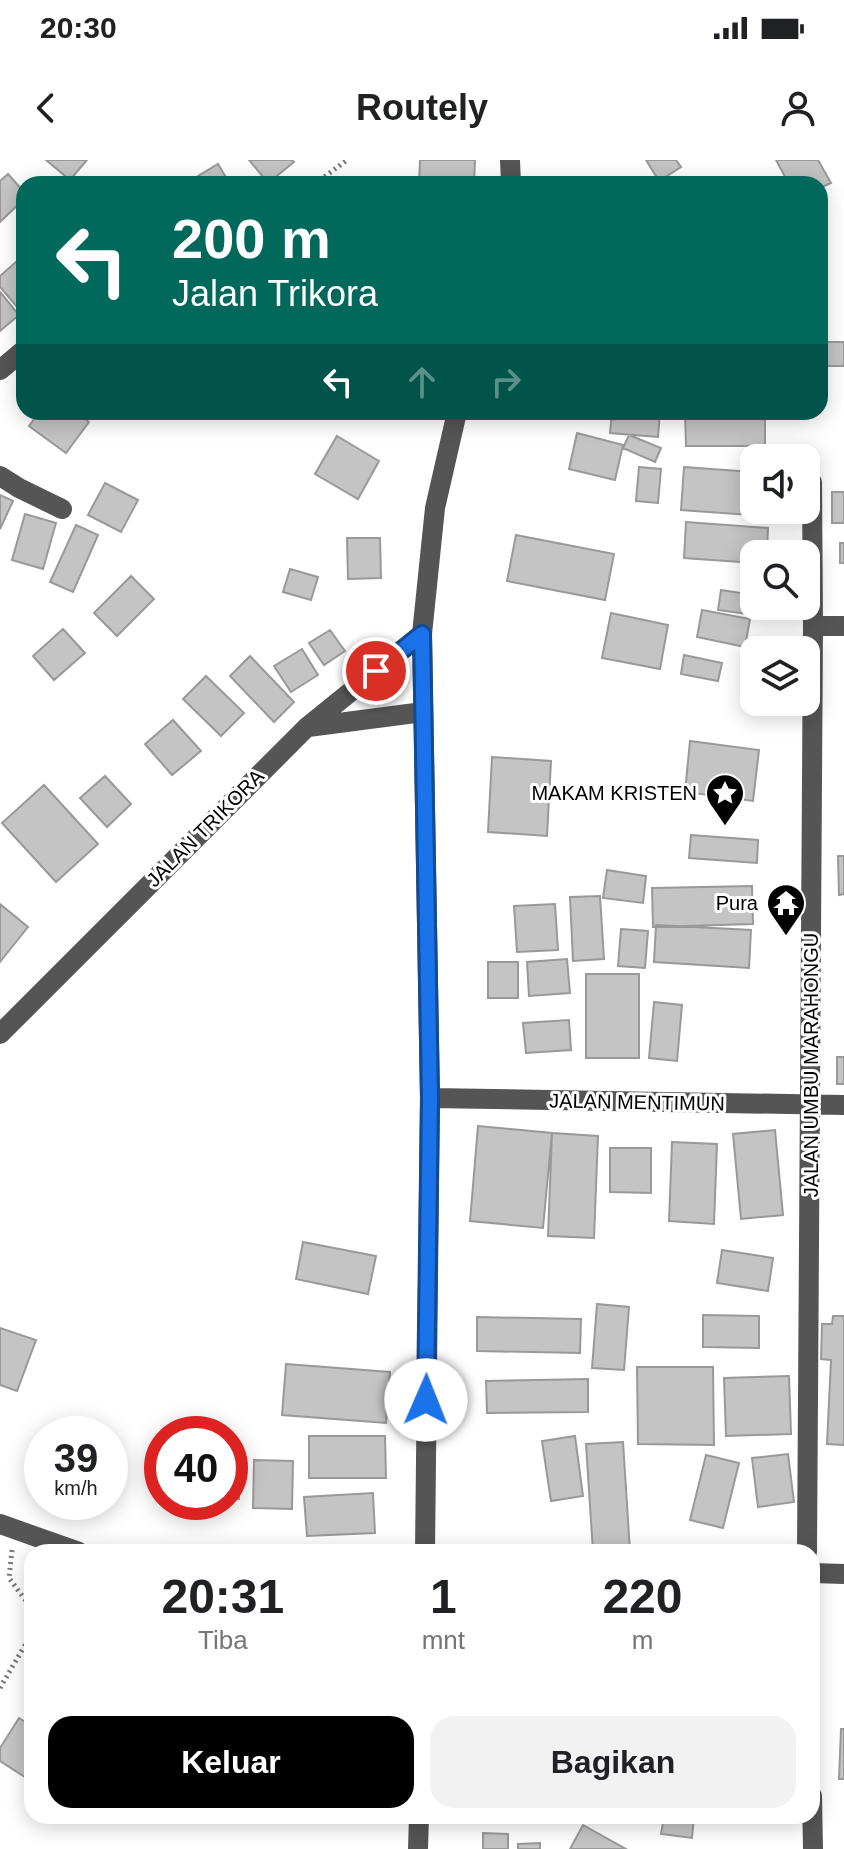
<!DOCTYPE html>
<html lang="id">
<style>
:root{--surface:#fff;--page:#f2f2f2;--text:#202124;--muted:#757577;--accent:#000}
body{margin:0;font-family:Arial,sans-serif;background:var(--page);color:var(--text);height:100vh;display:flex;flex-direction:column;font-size:30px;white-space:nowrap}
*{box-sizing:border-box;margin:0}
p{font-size:26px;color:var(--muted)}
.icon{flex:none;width:44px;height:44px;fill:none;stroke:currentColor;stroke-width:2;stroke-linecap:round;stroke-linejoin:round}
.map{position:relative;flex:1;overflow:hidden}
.details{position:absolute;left:24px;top:1384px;width:796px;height:280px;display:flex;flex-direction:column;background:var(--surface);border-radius:24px;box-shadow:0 4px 20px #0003}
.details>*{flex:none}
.banner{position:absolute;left:16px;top:16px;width:812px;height:244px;border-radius:24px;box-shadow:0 4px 20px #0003;background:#00695c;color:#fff;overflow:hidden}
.buttons{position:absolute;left:740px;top:284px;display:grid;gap:16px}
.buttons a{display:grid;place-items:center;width:80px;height:80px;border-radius:16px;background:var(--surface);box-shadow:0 4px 20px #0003;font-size:40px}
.speed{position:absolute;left:24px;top:1256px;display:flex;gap:16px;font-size:40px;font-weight:700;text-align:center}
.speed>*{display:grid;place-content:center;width:104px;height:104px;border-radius:50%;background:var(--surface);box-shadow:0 4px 20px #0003;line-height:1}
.speed small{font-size:20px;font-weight:400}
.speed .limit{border:12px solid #d22;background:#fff;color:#111}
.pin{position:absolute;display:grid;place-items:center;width:68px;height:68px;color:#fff;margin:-34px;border:4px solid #fff;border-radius:50%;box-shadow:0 2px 8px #0007}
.me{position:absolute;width:88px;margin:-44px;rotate:1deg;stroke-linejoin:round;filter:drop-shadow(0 0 6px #0008)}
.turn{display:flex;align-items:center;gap:28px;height:168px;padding:0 24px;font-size:36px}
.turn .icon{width:104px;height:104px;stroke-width:2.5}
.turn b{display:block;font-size:56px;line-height:68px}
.lanes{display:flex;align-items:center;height:76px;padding:0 24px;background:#0003;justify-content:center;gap:40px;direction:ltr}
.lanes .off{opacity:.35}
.eta{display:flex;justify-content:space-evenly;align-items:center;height:136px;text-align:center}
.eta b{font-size:48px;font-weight:600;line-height:56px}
.button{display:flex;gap:16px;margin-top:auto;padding:16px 24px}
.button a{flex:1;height:92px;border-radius:24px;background:var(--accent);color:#fff;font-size:32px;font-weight:600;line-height:92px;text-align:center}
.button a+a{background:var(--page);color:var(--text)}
.status{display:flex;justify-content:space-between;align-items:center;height:56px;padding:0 40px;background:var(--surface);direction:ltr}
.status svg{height:22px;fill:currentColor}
header{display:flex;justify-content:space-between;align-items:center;height:104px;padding:0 24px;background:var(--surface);font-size:36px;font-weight:600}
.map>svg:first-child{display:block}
.building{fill:#c4c4c4;stroke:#999;stroke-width:2}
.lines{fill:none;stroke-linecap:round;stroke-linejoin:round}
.path{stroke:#777;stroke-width:5;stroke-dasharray:2 4;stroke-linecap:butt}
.minor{stroke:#555;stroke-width:20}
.route-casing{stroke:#114b97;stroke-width:20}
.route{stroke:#1a73e8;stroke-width:14}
.labels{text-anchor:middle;stroke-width:6;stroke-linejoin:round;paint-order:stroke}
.poi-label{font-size:20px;fill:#000;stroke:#fff;text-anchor:end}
.street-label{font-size:20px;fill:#000;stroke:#fff}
</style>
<div class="status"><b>20:30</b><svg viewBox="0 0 49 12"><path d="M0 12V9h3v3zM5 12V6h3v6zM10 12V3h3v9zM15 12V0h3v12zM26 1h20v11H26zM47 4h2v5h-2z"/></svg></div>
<header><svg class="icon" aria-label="back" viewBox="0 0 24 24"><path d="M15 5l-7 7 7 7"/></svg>Routely<svg class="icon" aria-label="person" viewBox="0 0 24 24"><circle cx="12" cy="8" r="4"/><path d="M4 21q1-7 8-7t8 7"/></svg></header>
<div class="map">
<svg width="844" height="1689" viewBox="0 0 844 1689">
<rect width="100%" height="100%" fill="#fff"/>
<path class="building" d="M46,0H87L70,20Z
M249,0H292L294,2L268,23Z
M420,0H475L474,24H419Z
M646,0H676L681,7L659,21Z
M776,0H818L831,23L820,28V24H789Z
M218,4L230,24H198L195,18Z
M8,14L24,32V39L0,62V21Z
M24,95V144L18,148L0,127V116Z
M0,132L19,155L0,171Z
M820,182H844V206H820Z
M39,252H76L89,262L66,293L29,266Z
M612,252H660L658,277L610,273Z
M685,252H765V286H686Z
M577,273L623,285L615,320L569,309Z
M629,275L661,288L655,302L623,288Z
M337,276L379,301L358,339L315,314Z
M639,307L661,309L658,343L636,341Z
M684,307L752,312L750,355L681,350Z
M105,323L138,340L121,372L88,355Z
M832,332H844V363H832Z
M0,335L13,341L0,369Z
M25,354L56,363L43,409L12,400Z
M686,362L768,368L767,394H754V403L684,398Z
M76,365L98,375L73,432L50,422Z
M516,375L614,394L605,440L507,421Z
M347,378H380L381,418L348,419Z
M840,383H844V403H840Z
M290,409L318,417L311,440L283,432Z
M131,416L154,439L117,476L94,453Z
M721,430L754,435V446H787L785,459L718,450Z
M702,450L750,459L745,487L697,477Z
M611,453L668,465L660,509L602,498Z
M63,469L85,493L54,520L33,496Z
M330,470L345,491L324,505L309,483Z
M302,489L318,515L291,532L274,506Z
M684,495L722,503L718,521L681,514Z
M250,496L294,542L274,562L230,516Z
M206,516L244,553L221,576L183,539Z
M173,560L201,591L172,615L145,584Z
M690,581L759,590L753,641L685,632Z
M492,597L551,601L547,676L488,672Z
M105,616L131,644L107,667L80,638Z
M44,625L98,684L56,722L2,663Z
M691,675L758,680L757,703L689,698Z
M838,696H844V734L839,735Z
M607,710L646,716L643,743L603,738Z
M752,726L753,764L653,767L652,728Z
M600,736L604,799L573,801L570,737Z
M0,744L28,767L0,802Z
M555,744L558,790L517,792L514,746Z
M656,765L751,770L749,808L654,802Z
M621,769L648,771L645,808L618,806Z
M567,799L570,833L529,836L527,802Z
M488,802H518V838H488Z
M586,814H639V898H586Z
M654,842L682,845L677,901L649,898Z
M569,860L571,890L526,893L523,863Z
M837,897H844V924H837Z
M478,966L552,973L543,1068L470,1061Z
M775,970L783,1055L741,1059L733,974Z
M552,973L598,976L594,1078L548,1076Z
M672,982L717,984L714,1064L669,1061Z
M610,988H651V1033L610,1032Z
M303,1082L376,1096L368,1134L296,1119Z
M722,1090L773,1098L768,1131L717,1123Z
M597,1144L629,1147L624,1210L592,1208Z
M703,1155L759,1156V1188L703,1187Z
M833,1156H844V1285L827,1284L831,1200L821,1199L822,1164H832Z
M477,1157L581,1159L580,1193L477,1191Z
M0,1168L36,1180L17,1231L0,1225Z
M286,1204L390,1212L386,1263L282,1255Z
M637,1207H713L714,1285L638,1284Z
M789,1216L791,1274L726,1276L724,1218Z
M588,1219V1252L487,1253L486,1221Z
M309,1276H385L386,1318H309Z
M575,1276L583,1336L551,1341L542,1281Z
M623,1282L630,1391L593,1392L586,1284Z
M788,1294L794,1342L758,1347L752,1298Z
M706,1295L739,1303L723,1368L690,1360Z
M230,1297L239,1298V1339L230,1338Z
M254,1300L293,1301L292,1349L253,1348Z
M373,1333L375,1373L307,1376L304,1337Z
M19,1558L32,1566V1605L25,1617L0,1601V1588Z
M841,1569H844V1619H839Z
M664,1656H694L692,1678L661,1674Z
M583,1665L626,1689H570Z
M483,1673L508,1674V1689H483Z
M540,1683V1689H518V1684Z"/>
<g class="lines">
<path class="path" d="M315,24L347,0
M12,1390L9,1418L32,1449
M0,1528L32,1473"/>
<path class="minor" d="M510,0L511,24
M0,210L24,190
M0,316L19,328L62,349
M813,466H844
M308,567L423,552
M0,874L307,567L422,474
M430,938L844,945
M0,1364L79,1392
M425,1392L430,938L422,474L435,348L457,252
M807,1392L813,466L812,322
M812,1413L844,1414
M812,1636L813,1689
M418,1689L419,1656"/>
</g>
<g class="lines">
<defs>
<path id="route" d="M376,511L422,474L430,938L426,1240"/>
</defs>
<use href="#route" class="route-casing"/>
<use href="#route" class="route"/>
</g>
<defs>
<symbol id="sight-pin" viewBox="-11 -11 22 30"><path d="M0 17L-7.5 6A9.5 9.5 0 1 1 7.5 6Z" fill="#000" stroke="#fff"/><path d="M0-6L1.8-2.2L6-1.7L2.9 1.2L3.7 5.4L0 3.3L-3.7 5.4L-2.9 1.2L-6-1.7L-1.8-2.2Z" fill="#fff"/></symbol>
<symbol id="temple-pin" viewBox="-11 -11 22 30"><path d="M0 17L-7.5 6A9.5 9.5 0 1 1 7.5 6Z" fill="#000" stroke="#fff"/><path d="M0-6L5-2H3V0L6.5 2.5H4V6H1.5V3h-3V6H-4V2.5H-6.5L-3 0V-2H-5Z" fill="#fff"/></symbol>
</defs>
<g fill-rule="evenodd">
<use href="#sight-pin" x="703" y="611" width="44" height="60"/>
<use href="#temple-pin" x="764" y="721" width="44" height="60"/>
</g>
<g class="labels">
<g class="poi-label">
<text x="697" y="640">MAKAM KRISTEN</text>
<text x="758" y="750">Pura</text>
</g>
<g class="street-label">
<text transform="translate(205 668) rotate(-45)" y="7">JALAN TRIKORA</text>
<text transform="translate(811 905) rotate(-90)" y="7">JALAN UMBU MARAHONGU</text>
<text transform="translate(637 942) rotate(1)" y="7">JALAN MENTIMUN</text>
</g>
</g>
</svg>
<div class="buttons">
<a><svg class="icon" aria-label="sound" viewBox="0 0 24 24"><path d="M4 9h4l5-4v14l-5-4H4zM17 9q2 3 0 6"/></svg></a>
<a><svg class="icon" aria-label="search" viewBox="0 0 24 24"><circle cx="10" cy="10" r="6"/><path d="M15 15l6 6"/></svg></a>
<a><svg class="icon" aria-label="layers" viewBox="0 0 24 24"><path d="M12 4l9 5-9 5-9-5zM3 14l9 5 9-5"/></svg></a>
</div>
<div class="speed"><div>39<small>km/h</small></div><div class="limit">40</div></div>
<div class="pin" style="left:376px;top:511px;background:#d93025"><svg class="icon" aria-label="arrive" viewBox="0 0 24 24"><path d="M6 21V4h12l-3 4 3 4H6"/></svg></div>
<svg class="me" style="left:426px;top:1240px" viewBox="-20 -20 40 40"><circle r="19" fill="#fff"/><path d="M0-13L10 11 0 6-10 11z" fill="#1a73e8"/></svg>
<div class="banner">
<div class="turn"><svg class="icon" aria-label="left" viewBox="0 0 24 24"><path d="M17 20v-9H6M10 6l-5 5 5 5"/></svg><div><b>200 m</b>Jalan Trikora</div></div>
<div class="lanes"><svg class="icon" aria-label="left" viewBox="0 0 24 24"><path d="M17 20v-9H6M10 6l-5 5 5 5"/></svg><svg class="icon off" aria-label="ahead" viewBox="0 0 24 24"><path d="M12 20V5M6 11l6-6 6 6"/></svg><svg class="icon off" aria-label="right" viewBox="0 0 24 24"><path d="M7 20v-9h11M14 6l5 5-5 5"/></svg></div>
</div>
<section class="details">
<div class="eta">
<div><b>20:31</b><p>Tiba</p></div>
<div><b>1</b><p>mnt</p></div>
<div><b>220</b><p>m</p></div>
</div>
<div class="button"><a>Keluar</a><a>Bagikan</a></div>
</section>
</div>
